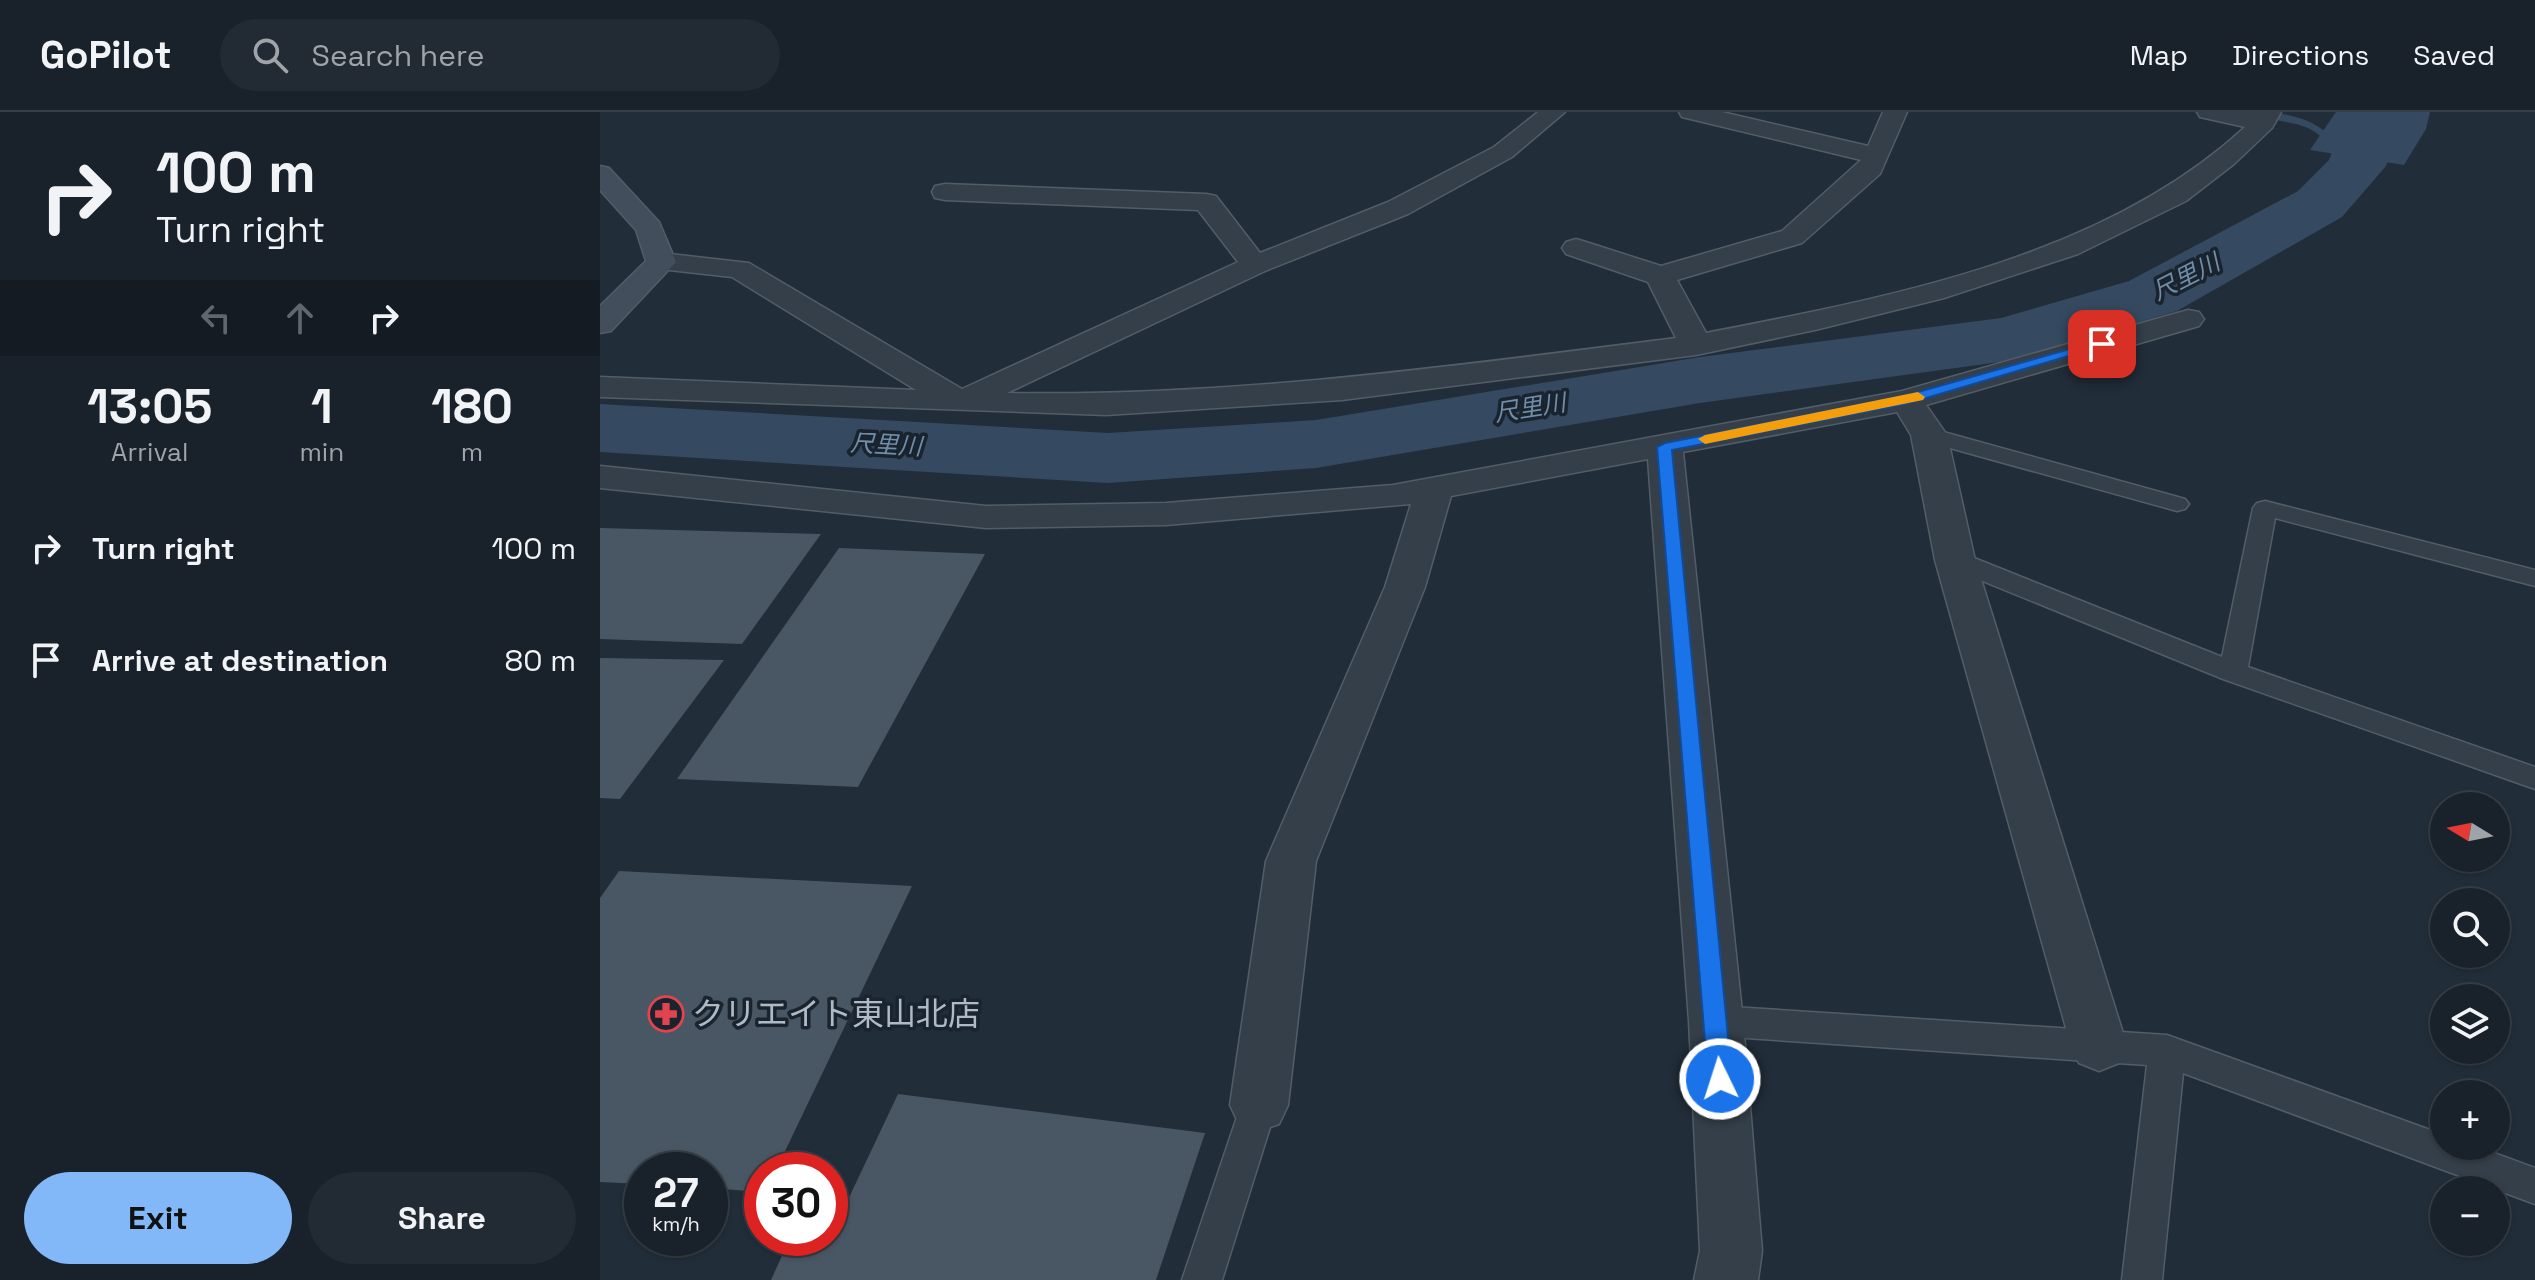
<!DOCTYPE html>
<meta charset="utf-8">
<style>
:root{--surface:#19222b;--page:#222a33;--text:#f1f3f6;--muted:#9fa4a9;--line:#373f47;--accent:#82b8f8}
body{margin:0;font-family:"Space Grotesk","Noto Sans JP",sans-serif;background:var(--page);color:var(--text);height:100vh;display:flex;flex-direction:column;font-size:30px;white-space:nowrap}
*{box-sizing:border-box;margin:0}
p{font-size:26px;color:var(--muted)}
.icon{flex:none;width:44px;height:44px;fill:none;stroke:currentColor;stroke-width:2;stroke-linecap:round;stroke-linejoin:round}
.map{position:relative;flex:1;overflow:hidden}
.sheet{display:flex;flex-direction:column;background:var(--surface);width:600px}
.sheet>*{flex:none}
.hud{background:#19222b;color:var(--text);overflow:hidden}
.needle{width:52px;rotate:280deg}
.fabs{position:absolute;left:1830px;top:680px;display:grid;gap:16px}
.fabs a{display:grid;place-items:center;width:80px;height:80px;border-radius:50%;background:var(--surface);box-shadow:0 2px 6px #0004,0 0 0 2px var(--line);font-size:40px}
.speed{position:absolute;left:24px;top:1040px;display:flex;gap:16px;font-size:40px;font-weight:700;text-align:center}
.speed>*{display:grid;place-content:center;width:104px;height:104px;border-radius:50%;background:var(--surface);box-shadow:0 2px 6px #0004,0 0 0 2px var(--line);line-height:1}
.speed small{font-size:20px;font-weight:400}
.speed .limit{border:12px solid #d22;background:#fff;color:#111}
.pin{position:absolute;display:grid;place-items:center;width:68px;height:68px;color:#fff;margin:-34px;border-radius:16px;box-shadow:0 4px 12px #0006}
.me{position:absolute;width:88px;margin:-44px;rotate:356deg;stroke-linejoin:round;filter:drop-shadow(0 0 6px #0008)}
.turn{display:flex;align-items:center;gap:28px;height:168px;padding:0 24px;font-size:36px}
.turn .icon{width:104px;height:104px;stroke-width:2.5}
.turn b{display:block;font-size:56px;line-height:68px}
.lanes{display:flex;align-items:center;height:76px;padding:0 24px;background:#0003;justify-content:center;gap:40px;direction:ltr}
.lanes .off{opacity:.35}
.eta{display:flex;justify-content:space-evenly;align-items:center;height:136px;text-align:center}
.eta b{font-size:48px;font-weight:700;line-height:56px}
.button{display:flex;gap:16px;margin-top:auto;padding:16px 24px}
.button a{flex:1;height:92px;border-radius:48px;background:var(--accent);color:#111;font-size:32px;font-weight:700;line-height:92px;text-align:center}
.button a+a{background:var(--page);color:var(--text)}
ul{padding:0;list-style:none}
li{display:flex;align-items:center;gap:24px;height:112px;padding:0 24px}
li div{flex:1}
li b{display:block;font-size:30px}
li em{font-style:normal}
header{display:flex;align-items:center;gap:48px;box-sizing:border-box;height:112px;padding:0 40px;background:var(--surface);border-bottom:2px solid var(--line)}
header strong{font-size:38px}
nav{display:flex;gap:44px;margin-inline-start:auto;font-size:28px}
.search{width:560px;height:72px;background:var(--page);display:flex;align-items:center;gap:20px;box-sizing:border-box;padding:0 28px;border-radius:44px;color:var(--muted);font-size:30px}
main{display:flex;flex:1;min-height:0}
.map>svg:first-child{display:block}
.water{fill:#354a60}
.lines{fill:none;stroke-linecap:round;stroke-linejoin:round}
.stream{fill:#354a60;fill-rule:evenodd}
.river{fill:#354a60;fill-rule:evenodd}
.building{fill:#495765}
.service-casing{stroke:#525d67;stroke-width:3}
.minor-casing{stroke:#525d67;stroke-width:3}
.secondary-casing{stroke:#525d67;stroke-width:3}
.service{fill:#353f49;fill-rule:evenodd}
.minor{fill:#353f49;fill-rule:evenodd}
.secondary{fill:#424e5c;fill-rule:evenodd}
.route{fill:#1a73e8;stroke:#114b97;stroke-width:2}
.slow{fill:#f59e0b}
.labels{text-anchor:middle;stroke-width:7;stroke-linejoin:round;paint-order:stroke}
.far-water-label{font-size:24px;font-style:italic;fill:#708daa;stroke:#1a242e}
.near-poi-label{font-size:32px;fill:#afbac6;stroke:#1a242e;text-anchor:start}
</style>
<header>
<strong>GoPilot</strong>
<div class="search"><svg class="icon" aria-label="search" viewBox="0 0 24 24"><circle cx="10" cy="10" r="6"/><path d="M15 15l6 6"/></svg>Search here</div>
<nav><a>Map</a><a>Directions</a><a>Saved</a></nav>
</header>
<main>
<section class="sheet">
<div class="hud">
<div class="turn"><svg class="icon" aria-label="right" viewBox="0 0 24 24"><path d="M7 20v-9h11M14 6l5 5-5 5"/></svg><div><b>100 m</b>Turn right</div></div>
<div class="lanes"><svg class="icon off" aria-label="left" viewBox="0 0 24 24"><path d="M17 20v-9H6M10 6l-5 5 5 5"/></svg><svg class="icon off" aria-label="ahead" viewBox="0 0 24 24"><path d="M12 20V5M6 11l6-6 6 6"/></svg><svg class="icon" aria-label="right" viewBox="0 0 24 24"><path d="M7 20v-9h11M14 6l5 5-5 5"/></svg></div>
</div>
<div class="eta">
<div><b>13:05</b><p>Arrival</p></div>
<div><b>1</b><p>min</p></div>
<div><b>180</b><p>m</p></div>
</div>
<ul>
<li><svg class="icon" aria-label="right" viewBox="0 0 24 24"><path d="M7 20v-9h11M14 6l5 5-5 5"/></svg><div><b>Turn right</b></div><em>100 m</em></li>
<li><svg class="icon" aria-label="arrive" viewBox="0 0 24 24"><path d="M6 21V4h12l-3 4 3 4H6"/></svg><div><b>Arrive at destination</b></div><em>80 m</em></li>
</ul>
<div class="button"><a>Exit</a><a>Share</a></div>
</section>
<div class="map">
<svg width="1935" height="1168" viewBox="0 0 1935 1168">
<rect width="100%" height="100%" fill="#212d39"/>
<path class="water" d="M1736,0H1830L1826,17L1804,53L1710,38Z"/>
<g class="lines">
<path class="stream" d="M1653,0C1687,0 1719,6 1740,35L1732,37C1708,3 1683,16 1653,0Z"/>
<path class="river" d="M1747,0H1803L1786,54L1742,105L1577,199L1407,249L1100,291L716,356L508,371L0,340V292L508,321L716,308L1100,245L1401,206L1529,169L1698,79L1729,48Z"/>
</g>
<path class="building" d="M0,416L221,422L142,532L0,527Z
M239,436L385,442L258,675L77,667Z
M0,546L124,548L20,687L0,686Z
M19,759L312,774L176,1058H162V1080L110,1076V1058H42V1072L0,1070V786Z
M298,982L605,1021L556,1168H171L190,1126H230V1092L245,1094Z"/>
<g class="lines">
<defs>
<path id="service" d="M1329,316L1585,387L1589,392L1585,397L1577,399L1321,328L1318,323Z
M1665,389L1935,458V474L1675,406L1648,555L1935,655V677L1623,567L1346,454L1342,448L1346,442H1364L1622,545L1653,396L1657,391Z
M1116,894L1567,923L1844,1023V1034H1875L1935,1056V1092L1583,961L1562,1168H1522L1547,953L1116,924L1104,920L1099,909L1104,898Z
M659,976L672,981L677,993L622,1168H582L641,993L646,981Z"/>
<path id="minor" d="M938,0H965L912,45L808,102L665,159L407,281C632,285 854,254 1076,226L1048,170L966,142L962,136L966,130L976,127L986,130L1061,154L1182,119L1261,48L1082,5L1079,0H1122L1268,34L1283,0H1307L1280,62L1202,131L1077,168L1106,221C1290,185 1503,146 1645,15L1600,5L1597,0H1681L1672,16L1634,52L1586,89L1478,142L1344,186L1215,218L1096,243L742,288L506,303L0,285V265L316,278L132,165L51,156L46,150L51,144L61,141L149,151L362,277L638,150L598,98L345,88L335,86L332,80L335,74L345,72L606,82L616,84L660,141L788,90L894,35Z
M1588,198L1599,200L1604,207L1599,214L1326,293L1347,323L1375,448L1527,934L1519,951L1499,959L1479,951L1471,934L1335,448L1311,323L1297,300L1083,340L1143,909L1162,1139L1158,1168H1094L1100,1139L1089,909L1048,347L851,384L825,475L716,749L688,993L679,1012L659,1019L639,1012L630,993L666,749L785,475L811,392L566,413L386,416L0,376V354L386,394L566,391L793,373L1302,279Z"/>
<path id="secondary" d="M0,54L9,56L59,110L76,150L11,219L0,221V194L46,149L36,118L0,78Z"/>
</defs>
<use href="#service" class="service-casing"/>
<use href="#minor" class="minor-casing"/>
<use href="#secondary" class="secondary-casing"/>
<use href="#service" class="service"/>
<use href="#minor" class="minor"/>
<use href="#secondary" class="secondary"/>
</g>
<path class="route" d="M1498,229L1509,232L1306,292L1072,338L1132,967L1128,974L1120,977L1112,974L1108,967L1057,335L1065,331L1304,284Z"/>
<path class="slow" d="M1318,280L1325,285L1323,288L1105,332L1098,327L1105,323Z"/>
<defs>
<symbol id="pharmacy-ring" viewBox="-11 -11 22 22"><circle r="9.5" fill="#1a242e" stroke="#e0444e" stroke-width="1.5"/><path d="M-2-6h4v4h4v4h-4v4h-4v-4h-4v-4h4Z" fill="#e0444e"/></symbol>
</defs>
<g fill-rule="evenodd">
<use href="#pharmacy-ring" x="46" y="882" width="40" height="40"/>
</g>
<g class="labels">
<g class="far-water-label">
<text transform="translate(1586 165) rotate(-27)" y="8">尺里川</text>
<text transform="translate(930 296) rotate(-9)" y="8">尺里川</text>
<text transform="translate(286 333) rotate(3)" y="8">尺里川</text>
</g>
<g class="near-poi-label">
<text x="92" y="913">クリエイト東山北店</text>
</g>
</g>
</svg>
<div class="fabs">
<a><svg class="needle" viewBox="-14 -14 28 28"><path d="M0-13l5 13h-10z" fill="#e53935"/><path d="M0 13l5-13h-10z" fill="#9fa4a9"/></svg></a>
<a><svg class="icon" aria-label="search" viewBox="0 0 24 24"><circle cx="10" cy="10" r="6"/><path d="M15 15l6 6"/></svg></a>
<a><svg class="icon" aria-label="layers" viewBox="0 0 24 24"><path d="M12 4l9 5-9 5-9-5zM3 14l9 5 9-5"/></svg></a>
<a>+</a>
<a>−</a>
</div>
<div class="speed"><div>27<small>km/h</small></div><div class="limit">30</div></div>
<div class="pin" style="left:1502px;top:232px;background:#d93025"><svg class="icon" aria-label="arrive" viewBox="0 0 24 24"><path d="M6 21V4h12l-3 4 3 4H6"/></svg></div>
<svg class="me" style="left:1120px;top:967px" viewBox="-20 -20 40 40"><circle r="17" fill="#1a73e8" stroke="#fff" stroke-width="3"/><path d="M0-11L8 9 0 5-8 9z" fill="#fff"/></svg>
</div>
</main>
